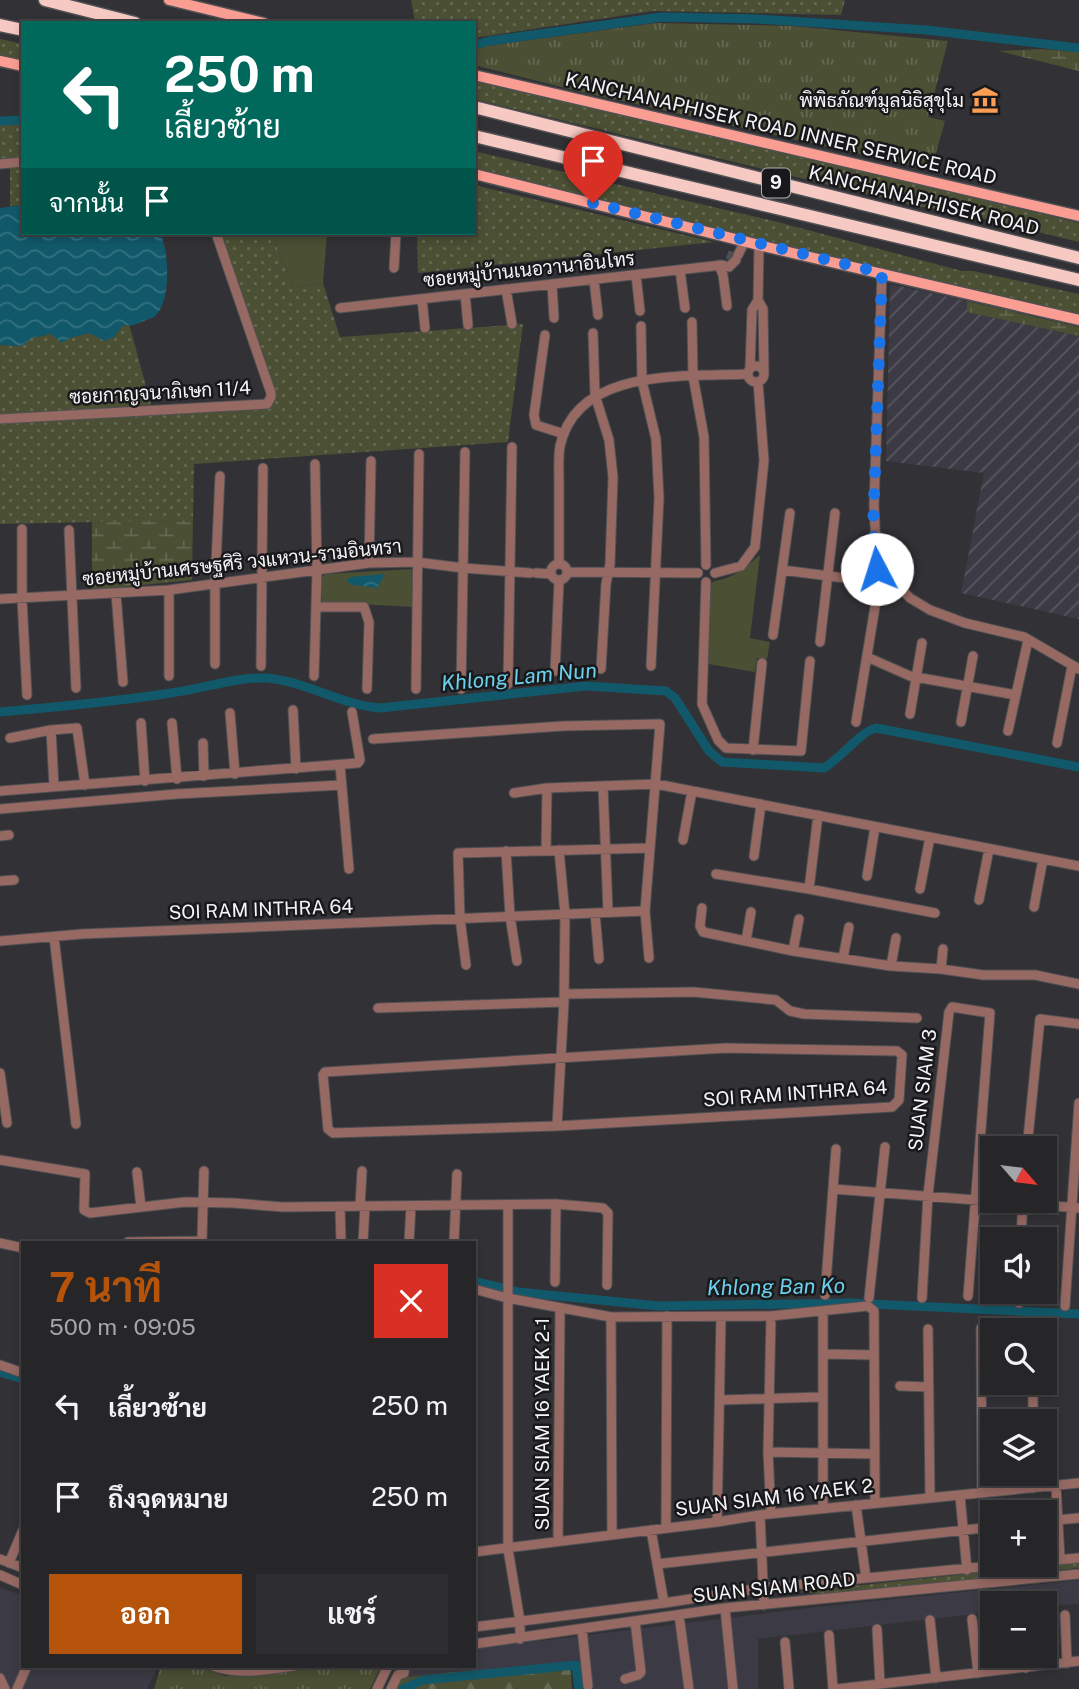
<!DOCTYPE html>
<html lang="th">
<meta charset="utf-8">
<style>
:root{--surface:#262528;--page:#2e2d30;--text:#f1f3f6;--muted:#a4a5a8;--line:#424245;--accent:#b45309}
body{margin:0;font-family:"Public Sans",Sarabun,sans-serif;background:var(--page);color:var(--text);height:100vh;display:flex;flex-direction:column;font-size:26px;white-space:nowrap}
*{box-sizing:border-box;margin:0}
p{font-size:23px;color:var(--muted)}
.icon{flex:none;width:38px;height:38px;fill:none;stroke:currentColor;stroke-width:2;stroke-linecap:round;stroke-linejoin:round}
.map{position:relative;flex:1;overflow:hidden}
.sheet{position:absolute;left:21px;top:1241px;width:455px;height:427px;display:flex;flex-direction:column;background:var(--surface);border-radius:0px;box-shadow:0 4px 10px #0003,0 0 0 2px var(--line)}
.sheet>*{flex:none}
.banner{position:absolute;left:21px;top:21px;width:455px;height:214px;border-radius:0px;box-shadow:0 4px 10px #0003,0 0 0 2px var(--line);background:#00695c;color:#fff;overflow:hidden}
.needle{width:46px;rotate:118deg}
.fabs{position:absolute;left:980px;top:1136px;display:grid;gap:14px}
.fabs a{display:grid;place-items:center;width:77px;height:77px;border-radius:0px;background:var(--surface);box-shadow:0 4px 10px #0003,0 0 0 2px var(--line);font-size:35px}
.pin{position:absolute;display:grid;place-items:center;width:60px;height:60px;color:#fff;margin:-72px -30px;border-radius:50% 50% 50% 0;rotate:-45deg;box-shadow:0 0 7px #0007}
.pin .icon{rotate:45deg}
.me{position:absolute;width:77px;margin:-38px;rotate:355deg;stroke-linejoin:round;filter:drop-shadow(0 0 5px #0008)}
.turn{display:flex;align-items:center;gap:24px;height:147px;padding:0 28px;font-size:32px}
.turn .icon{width:91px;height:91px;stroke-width:2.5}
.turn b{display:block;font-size:49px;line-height:60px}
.then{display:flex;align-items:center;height:66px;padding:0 28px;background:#0003;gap:14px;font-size:26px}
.round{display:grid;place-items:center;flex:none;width:74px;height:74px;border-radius:0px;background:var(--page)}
.summary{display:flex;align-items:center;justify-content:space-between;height:119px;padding:0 28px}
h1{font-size:42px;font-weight:700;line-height:52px;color:var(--accent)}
.button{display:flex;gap:14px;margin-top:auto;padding:14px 28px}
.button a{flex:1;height:80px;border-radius:0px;background:var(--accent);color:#fff;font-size:28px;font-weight:700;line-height:80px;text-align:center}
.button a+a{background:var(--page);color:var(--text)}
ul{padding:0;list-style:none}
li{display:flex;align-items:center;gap:21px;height:91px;padding:0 28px}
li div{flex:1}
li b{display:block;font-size:26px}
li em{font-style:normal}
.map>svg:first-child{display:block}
.built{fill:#3c3a44}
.industrial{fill:url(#industrial-furrows)}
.grass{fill:url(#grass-dots)}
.forest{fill:url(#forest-firs)}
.wetland{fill:url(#wetland-marsh)}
.park{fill:url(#park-tufts)}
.garden{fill:#4b4f33}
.water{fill:url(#water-waves)}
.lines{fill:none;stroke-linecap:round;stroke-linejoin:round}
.canal{stroke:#11596a;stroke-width:9}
.minor-tunnel{stroke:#4f4e52;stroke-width:9;stroke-dasharray:9 4.5;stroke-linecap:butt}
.minor-casing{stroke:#515054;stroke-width:11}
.major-casing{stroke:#515054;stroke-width:13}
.highway-casing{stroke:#515054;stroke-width:15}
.minor{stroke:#966963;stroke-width:9}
.major{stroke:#fa9e93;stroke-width:10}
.highway{stroke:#f7c9c3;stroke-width:12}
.route{stroke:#1a73e8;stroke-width:12;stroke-dasharray:0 21.6}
.labels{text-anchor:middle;stroke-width:5;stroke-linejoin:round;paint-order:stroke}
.shield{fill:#19191b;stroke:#b3b2b5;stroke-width:2}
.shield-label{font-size:18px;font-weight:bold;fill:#f5f4f7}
.poi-label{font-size:19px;fill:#f5f4f7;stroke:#19191b;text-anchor:end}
.street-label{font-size:19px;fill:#f5f4f7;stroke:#19191b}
.water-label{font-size:21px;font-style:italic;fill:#6bd0ec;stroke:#19191b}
</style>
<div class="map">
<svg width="1079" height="1689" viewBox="0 0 1079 1689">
<defs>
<pattern id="industrial-furrows" width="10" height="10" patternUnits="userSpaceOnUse" patternTransform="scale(1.75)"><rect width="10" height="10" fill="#3c3a44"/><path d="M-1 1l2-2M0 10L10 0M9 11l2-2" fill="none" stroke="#595760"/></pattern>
<pattern id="grass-dots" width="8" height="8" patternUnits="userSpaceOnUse" patternTransform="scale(1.75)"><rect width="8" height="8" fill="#4b4f33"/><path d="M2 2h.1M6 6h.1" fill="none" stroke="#666951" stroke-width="1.8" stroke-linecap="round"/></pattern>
<pattern id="forest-firs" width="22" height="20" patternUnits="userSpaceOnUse" patternTransform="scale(1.75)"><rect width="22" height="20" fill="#4b4f33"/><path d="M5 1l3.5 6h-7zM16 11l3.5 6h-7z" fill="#666951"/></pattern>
<pattern id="wetland-marsh" width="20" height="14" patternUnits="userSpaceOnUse" patternTransform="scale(1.75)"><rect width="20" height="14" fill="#4b4f33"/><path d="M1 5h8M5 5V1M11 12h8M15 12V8" fill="none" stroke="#666951"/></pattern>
<pattern id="park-tufts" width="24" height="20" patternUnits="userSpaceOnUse" patternTransform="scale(1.75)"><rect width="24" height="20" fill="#4b4f33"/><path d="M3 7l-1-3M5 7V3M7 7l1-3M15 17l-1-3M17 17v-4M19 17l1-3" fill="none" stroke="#666951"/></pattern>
<pattern id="water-waves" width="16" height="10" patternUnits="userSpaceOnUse" patternTransform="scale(1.75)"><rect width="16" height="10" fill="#11596a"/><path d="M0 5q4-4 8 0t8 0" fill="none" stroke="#347180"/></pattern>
</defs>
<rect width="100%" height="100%" fill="#323135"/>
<path class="built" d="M1079,1580V1604L1045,1606V1603H992V1612L758,1639V1689H584L582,1661L570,1664L465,1671L396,1678L403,1666H474V1649L816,1607Z
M0,1587L23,1596V1666H158L147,1689H0Z"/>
<path class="industrial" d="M890,284L967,301V312L1079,336V619L961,593L984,473L886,461Z"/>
<path class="grass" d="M411,0H845L841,15L653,11L474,38V23H415Z
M0,39L23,44V62L0,57Z
M474,79L1079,223V242L958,212L916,206L474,99Z
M23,123V157L0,160V125Z
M474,151L774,221L962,271H973L1079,294V316L474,170Z
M23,166V205L10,206V167Z
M474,185L714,242L418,273L417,233H474Z
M220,233H271L294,287L323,283L340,337L523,324L508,442L194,464L193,520L0,524V422L268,407L275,394Z
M123,325L130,327L151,405L0,415V345L21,346L32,338L51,334L70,338L90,333L114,337Z
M1079,1562V1568L818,1595L808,1592L778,1594Z"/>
<path class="forest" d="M570,1664L572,1689H394L396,1678L465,1671Z"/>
<path class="wetland" d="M1042,49L1079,52V71L999,51Z
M967,301L1079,327V336L967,312Z
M193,520L192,580L92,590V521Z"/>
<path class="park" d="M655,23L793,26L948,41L928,117L945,121L931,170L581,92L474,65V50L486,46Z
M161,1666H195L225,1676L350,1666H381L370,1689H154Z"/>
<path class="garden" d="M271,233H327L323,283L294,287Z
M760,555L750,638L770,642L767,659L757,658L755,672L708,664L710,584C716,579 719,581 726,578C739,574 750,563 760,555Z
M412,569V607L322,602L321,577L326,574Z"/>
<path class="water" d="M23,205V233H160C169,250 172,303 154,317C151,319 147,319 144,321C136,324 131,327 123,325L114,337L104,341L90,333L70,338L62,343L51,334L32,338L21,346L0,345V208Z
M385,574L377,588L353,585L346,581L351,577Z"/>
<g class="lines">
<path class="canal" d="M474,45L489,41L662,17L757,19L926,30L1079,48
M0,121L23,120
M0,712C57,707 114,702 171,693C202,689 235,677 266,678C306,681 341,705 380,708L586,686L666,691L675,698L709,751L722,762L824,768C842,757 860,732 876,728L1079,767
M474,1281L518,1292L659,1306L850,1303L1079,1314
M0,1372L23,1379
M403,1689L423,1680L576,1665L579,1689"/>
<path class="minor-tunnel" d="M730,260L733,252"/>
<defs>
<path id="minor" d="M0,164L23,162
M738,255L745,241
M719,265L723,275L727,306
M394,268L396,233
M680,270L685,308
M636,275L640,311
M594,280L598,315
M552,284L554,318
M506,289L512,324
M465,294L468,325
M422,299L425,328
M758,300L763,309L764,371
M340,308L722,265L729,267L736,260
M692,322L693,376L704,437L706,565
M641,326L642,381L656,439L659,498L651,666
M593,333L595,395L609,440L613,477L610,564L606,584L601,669
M545,335L534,415L536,425L564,434
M748 374a8 8 0 1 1 16 0a8 8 0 1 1-16 0Z
M750,369L752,310L758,300L759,245
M0,419L267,404L271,397V393L216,233
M22,529V599L27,695
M69,530L76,688
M369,563L371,461
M877,563L910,598L930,610L965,623L1024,637L1079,669
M551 572a8 8 0 1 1 16 0a8 8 0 1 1-16 0Z
M559,564C559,537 559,510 559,484C559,471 558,458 560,446C577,367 685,377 748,374
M782,570L876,582
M567,572L698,573
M536,573L551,574
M715,573L741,566L755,547L764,461L758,382
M706,582L702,704L718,740L726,748L801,751L810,661
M169,590V676
M116,594L123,682
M0,599L169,590L369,563L416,562L463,568L530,573
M316,607H364L369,622L367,689
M773,635L790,513
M820,642L835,513
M867,657L910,676L1016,695
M215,664V585L220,476
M261,666L263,468
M555,671L559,581
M314,676L317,570L315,464
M508,684L512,447
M416,689L419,454
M461,689L465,452
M293,710L296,769
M230,713L235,774
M910,714L922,643
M856,722L875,607L877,569L874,505L882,273
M961,722L973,656
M141,723L145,781
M172,723L177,779
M51,730L54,787
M1008,731L1028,640
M10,738L51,730L77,728L85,785
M373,739L563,726L660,724L645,911L649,958
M203,743L204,776
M1057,743L1072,666
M753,750L762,663
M340,765L349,869
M603,786L608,912
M0,791L358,763L360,760L352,712
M514,793L547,788L656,784L1079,866
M0,809L177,794L341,785
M0,836L9,835
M683,840L692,791
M546,850L547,788
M506,851L510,916L517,961
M754,856L761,804
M716,874L809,889L935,913
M867,876L875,827
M0,881L14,880
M809,889L818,815
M920,889L930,837
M979,900L989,849
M1034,907L1043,859
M702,908L700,926L703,932L793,951L891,966L941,969L983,975H1035L1079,984
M595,913L599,959
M54,937L76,1124
M0,941L82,934L645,911
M746,941L751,912
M793,951L799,919
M843,958L849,927
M466,965L460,918L458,853L650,848
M891,966L896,938
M941,969L943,949
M564,994L694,992L776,1000L790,1011L804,1014L917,1018
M378,1008L564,1002
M726,1048L897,1051L902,1055L899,1100L892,1107L557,1126L333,1133L328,1129L323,1075L325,1072Z
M0,1073L7,1123
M557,1126L564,1002L565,914L559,850
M1027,1148L1040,1019L1079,1024
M0,1160L85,1174L84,1210L90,1213L185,1202L233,1203L283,1207L556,1204L603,1208L608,1213L607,1285
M137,1172L141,1207
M833,1189L1079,1208
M360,1206L362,1171
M508,1206V1549L520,1621V1639
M340,1207L341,1242
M1021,1239L1023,1200
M128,1242L199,1241L202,1239L204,1171
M363,1242L365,1206
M409,1242L411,1206
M454,1242L457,1174
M0,1243L23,1248
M555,1282L556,1204
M474,1289L507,1298L611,1317L771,1316L868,1306L874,1311L875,1502
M825,1295L836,1149
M869,1298L885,1147
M922,1298L928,1195L949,1012L952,1007L990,1013L968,1296
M1019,1303V1292
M1065,1306L1079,1103
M823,1311V1508
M771,1316L768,1452L771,1514
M611,1317L612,1535
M981,1328L982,1493
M928,1329L930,1498
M823,1354L874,1355
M0,1365L23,1373
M900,1386L929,1387
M720,1400L823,1397
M1033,1421V1382
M768,1452L875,1454
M1056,1486L1060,1559
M1033,1488V1474
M960,1496L967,1570
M856,1505L866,1578
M760,1515L764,1605
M1045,1521L1079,1518
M717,1522L721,1317
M666,1527L667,1316
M651,1530L664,1603
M558,1541L560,1308
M474,1552L717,1522L760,1515L1079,1483
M0,1559L23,1568
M1045,1561L1079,1558
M9,1563L23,1530
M657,1564L992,1527
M0,1575L23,1585
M725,1608L733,1689
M679,1615L689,1689
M1065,1615L1067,1663
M972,1619L978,1673
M930,1620L936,1678
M474,1627L664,1603L762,1588L1012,1564
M582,1629L588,1686
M877,1629L880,1684
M829,1635L833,1689
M785,1642L789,1689
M474,1644L725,1608L1079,1574
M1025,1656L1026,1668
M213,1666C238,1675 268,1670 294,1666
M0,1678L5,1689
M625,1679L638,1675L641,1672L635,1621
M17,1689L27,1666
M377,1689L388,1666
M391,1689L398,1675L404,1673L405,1666
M837,1689L1079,1661"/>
<path id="major" d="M169,0L264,23
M0,61L23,66
M474,75L1079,216
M474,174L767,247L1079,320"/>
<path id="highway" d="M45,0L135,23
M0,25L23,30
M474,107L1079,258
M474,136L1079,280"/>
</defs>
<use href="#minor" class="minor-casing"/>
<use href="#major" class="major-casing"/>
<use href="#highway" class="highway-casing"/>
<use href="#minor" class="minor"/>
<use href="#major" class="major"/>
<use href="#highway" class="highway"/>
</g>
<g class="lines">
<path class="route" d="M593,203L882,273L873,528L877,569"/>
</g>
<defs>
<symbol id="museum-bare" viewBox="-9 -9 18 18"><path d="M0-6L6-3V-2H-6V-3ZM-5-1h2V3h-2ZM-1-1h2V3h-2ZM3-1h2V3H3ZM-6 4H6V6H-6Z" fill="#fd9d54" stroke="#19191b" stroke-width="2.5" paint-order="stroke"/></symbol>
</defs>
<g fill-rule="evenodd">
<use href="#museum-bare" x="966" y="81" width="38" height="38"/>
</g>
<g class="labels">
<rect class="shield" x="762" y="168.5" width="28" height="29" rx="5"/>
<g class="shield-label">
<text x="776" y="189">9</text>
</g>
<g class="poi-label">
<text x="964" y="107">พิพิธภัณฑ์มูลนิธิสุขุโม</text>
</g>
<g class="street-label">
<text transform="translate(781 128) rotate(13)" y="7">KANCHANAPHISEK ROAD INNER SERVICE ROAD</text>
<text transform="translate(924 200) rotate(14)" y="7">KANCHANAPHISEK ROAD</text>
<text transform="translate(529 269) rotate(-6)" y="7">ซอยหมู่บ้านเนอวานาอินโทร</text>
<text transform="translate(160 392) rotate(-3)" y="7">ซอยกาญจนาภิเษก 11/4</text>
<text transform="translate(242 562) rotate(-6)" y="7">ซอยหมู่บ้านเศรษฐศิริ วงแหวน-รามอินทรา</text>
<text transform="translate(261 909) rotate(-2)" y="7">SOI RAM INTHRA 64</text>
<text transform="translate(922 1090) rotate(-83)" y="7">SUAN SIAM 3</text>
<text transform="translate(795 1093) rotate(-4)" y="7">SOI RAM INTHRA 64</text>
<text transform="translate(542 1424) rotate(-90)" y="7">SUAN SIAM 16 YAEK 2-1</text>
<text transform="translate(774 1497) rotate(-7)" y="7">SUAN SIAM 16 YAEK 2</text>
<text transform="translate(774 1587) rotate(-6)" y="7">SUAN SIAM ROAD</text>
</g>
<g class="water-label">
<text transform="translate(519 677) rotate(-5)" y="7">Khlong Lam Nun</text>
<text transform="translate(776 1287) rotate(-1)" y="7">Khlong Ban Ko</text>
</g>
</g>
</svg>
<div class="fabs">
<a><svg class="needle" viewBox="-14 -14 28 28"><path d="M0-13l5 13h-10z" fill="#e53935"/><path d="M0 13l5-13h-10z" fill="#a4a5a8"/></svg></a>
<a><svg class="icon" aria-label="sound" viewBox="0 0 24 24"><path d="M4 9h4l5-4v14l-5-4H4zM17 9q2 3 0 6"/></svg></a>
<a><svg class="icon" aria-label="search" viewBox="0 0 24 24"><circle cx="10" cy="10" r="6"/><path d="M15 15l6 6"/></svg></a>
<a><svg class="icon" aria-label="layers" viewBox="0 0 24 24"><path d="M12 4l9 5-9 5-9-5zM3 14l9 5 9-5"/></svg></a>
<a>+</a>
<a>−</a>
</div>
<div class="pin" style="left:593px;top:203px;background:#d93025"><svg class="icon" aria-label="arrive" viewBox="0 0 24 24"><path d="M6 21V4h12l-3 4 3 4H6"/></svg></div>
<svg class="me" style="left:877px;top:569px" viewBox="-20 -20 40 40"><circle r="19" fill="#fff"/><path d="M0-13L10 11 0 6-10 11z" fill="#1a73e8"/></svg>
<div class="banner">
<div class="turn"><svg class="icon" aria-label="left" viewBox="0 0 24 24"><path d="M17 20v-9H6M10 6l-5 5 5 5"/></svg><div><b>250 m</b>เลี้ยวซ้าย</div></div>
<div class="then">จากนั้น<svg class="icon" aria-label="arrive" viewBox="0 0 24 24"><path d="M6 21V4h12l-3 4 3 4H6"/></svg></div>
</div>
<section class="sheet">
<div class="summary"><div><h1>7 นาที</h1><p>500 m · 09:05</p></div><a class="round" style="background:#d93025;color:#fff"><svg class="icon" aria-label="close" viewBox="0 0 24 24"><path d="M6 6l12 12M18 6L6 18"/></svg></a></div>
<ul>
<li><svg class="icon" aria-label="left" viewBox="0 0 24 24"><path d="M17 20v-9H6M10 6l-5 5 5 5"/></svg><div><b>เลี้ยวซ้าย</b></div><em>250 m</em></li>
<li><svg class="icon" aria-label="arrive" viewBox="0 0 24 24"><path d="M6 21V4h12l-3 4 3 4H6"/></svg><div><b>ถึงจุดหมาย</b></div><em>250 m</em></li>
</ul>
<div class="button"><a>ออก</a><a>แชร์</a></div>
</section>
</div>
